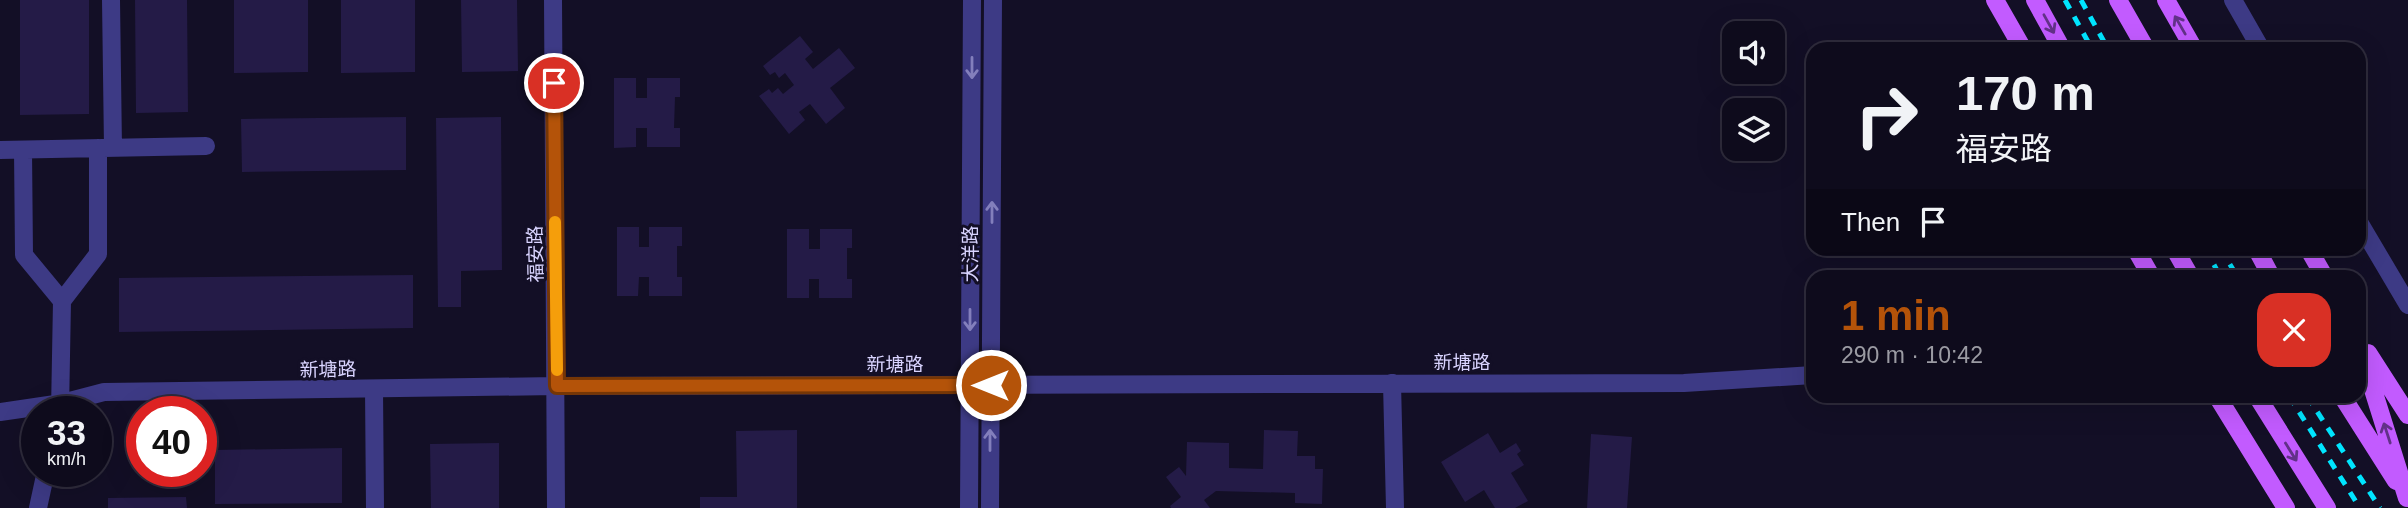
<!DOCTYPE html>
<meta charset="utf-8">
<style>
:root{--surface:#0e0b1c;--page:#171425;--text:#f1f3f6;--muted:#9b9ba3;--line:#2e2b3b;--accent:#b45309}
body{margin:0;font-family:Helvetica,"Noto Sans SC",sans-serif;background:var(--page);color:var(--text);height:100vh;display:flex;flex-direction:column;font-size:26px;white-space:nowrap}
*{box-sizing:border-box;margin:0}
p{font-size:23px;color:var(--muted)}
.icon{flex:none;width:38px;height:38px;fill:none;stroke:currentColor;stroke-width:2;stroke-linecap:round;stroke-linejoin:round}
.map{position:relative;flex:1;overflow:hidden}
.panel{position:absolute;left:1806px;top:270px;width:560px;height:133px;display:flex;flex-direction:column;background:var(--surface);border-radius:21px;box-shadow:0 7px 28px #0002,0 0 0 2px var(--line)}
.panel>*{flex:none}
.hud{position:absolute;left:1806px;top:42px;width:560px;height:214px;border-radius:21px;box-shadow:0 7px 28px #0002,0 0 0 2px var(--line);background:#0e0b1c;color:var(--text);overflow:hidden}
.buttons{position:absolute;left:1722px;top:21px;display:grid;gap:14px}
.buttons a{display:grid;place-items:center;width:63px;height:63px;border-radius:14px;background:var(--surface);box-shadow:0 7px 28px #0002,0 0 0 2px var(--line);font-size:35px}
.speed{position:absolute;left:21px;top:396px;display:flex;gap:14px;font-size:35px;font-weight:700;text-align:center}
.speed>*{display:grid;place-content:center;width:91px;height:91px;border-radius:50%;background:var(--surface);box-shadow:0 7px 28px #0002,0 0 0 2px var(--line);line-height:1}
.speed small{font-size:18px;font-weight:400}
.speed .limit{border:10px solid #d22;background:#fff;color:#111}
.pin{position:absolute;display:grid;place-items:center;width:60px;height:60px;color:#fff;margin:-30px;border:4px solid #fff;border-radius:50%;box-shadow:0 2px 7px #0007}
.me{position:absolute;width:77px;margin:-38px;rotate:270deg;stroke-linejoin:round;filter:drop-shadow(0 0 5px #0008)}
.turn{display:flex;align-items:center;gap:24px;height:147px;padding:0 35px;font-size:32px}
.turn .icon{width:91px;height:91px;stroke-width:2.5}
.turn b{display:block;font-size:49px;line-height:60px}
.then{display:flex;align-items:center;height:66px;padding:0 35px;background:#0003;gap:14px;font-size:26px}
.round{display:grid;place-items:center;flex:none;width:74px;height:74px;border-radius:21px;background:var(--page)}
.head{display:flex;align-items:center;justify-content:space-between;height:119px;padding:0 35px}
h1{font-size:42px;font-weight:700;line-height:52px;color:var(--accent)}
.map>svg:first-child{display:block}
.building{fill:#241b47}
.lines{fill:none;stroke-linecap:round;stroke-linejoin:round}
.minor{stroke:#3d3a85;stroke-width:18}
.major{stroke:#c25bff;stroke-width:18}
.rail{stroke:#00e5ff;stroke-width:5;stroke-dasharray:10 9;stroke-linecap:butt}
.oneway{stroke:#623188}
.oneway2{stroke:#837fbc}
.route-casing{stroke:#753606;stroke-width:18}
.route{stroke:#b45309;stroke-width:12}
.slow{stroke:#f59e0b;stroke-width:12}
.labels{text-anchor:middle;stroke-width:6;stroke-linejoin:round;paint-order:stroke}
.street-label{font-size:19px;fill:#d9d4ff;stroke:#130f26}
</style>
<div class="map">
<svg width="2408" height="508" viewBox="0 0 2408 508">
<rect width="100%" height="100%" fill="#130f26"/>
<path class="building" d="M20,0H89V114L20,115Z
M135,0H187L188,112L136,113Z
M234,0H308V72L234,73Z
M341,0H415V72L341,73Z
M461,0H517L518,71L462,72Z
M800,36L813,52L805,59L813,69L839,48L855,68L830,88L845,108L826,124L810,104L799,112L805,120L789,134L759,96L769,89L772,93L778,88L783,94L794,85L785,73L779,78L775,72L770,75L763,66Z
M614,78H636V98H647V78H680V97H675L674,128H680V147H647V128H636V147L614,148Z
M406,117V170L242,172L241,119Z
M501,117L502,270L461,271V307H438L436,118Z
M617,227H639V247H649V227H682V246H677V277H682V296H649V277H639L638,296H617Z
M787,229H809V249H820V229H852V248H847V279H852V298H819V279H809V298H787Z
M413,275V328L119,332V278Z
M797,430V508H700V497H737L736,431Z
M1264,430L1298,431L1297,456H1315V469H1323L1322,504L1295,503V493L1216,491L1204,500L1210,508H1171L1170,506L1181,497L1166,477L1179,467L1186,476L1187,442L1229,443V468L1263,469Z
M1488,433L1500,453L1516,443L1521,451L1517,454L1524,465L1511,473L1528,501L1515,508H1495L1484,490L1465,502L1441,462Z
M1591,434L1632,437L1627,508H1587Z
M499,443V508H431L430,444Z
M342,448V503L215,504V450Z
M186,497L187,508H108V498Z"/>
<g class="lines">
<path class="minor" d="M111,0L113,148
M553,0L556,508
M2233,0L2261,49
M0,150L206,146
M23,150L24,255L62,301
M2359,222L2408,305
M1392,383L1395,508
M374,389L375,508
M60,411L62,301L98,254V148
M0,412L62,403L104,392L557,386L1684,383L1813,375
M38,508L46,471
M969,508L972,0
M990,508L993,0"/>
<path class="major" d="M1995,0L2023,49
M2035,0L2062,49
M2118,0L2146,49
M2166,0L2194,49
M2135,248L2151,276
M2174,248L2190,276
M2256,248L2271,276
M2308,248L2324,276
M2359,345L2407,498
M2368,353L2408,415
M2217,396L2286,508
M2257,396L2327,508
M2342,396L2396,481"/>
<path class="rail" d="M2065,0L2092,49
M2081,0L2108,49
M2205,248L2220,276
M2220,248L2237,276
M2289,396L2360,508
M2307,396L2380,508"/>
</g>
<defs><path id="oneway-shaft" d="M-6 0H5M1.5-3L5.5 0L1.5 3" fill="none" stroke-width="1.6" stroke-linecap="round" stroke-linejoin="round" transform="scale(1.75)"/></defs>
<g class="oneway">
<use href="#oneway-shaft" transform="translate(2049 24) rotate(61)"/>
<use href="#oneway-shaft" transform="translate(2180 25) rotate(-120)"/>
<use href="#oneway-shaft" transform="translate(2387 433) rotate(-108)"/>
<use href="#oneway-shaft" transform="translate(2291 452) rotate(58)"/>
</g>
<g class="oneway2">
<use href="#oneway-shaft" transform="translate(972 68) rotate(90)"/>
<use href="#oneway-shaft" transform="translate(992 212) rotate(-90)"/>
<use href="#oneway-shaft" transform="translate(970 320) rotate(90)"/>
<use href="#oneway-shaft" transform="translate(990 440) rotate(-90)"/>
</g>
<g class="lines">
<defs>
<path id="route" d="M554,83L557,386L991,385"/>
</defs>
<use href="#route" class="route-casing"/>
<use href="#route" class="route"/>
<path class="slow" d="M555,222L557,370"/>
</g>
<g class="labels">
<g class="street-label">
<text transform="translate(535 254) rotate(-91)" y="7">福安路</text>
<text transform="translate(970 254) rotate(-90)" y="7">大洋路</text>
<text x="1462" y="369">新塘路</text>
<text x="895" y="371">新塘路</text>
<text transform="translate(328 369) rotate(-1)" y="7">新塘路</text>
</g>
</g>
</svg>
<div class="buttons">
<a><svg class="icon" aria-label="sound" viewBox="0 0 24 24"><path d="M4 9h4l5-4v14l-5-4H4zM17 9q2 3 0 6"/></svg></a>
<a><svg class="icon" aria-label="layers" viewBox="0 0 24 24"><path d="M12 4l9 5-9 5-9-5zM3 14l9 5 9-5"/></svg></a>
</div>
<div class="speed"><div>33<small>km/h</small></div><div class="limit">40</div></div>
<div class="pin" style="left:554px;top:83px;background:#d93025"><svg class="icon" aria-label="arrive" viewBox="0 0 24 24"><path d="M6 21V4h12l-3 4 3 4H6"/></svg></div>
<svg class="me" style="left:991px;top:385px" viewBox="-20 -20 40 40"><circle r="17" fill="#b45309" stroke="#fff" stroke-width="3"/><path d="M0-11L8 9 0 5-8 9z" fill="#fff"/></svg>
<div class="hud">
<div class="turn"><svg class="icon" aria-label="right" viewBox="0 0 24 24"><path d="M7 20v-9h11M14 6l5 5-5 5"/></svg><div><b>170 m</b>福安路</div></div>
<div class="then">Then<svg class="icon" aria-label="arrive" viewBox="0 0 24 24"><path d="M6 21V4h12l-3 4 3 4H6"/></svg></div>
</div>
<section class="panel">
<div class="head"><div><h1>1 min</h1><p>290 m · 10:42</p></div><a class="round" style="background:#d93025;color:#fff"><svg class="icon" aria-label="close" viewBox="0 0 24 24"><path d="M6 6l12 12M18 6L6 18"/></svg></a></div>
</section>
</div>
